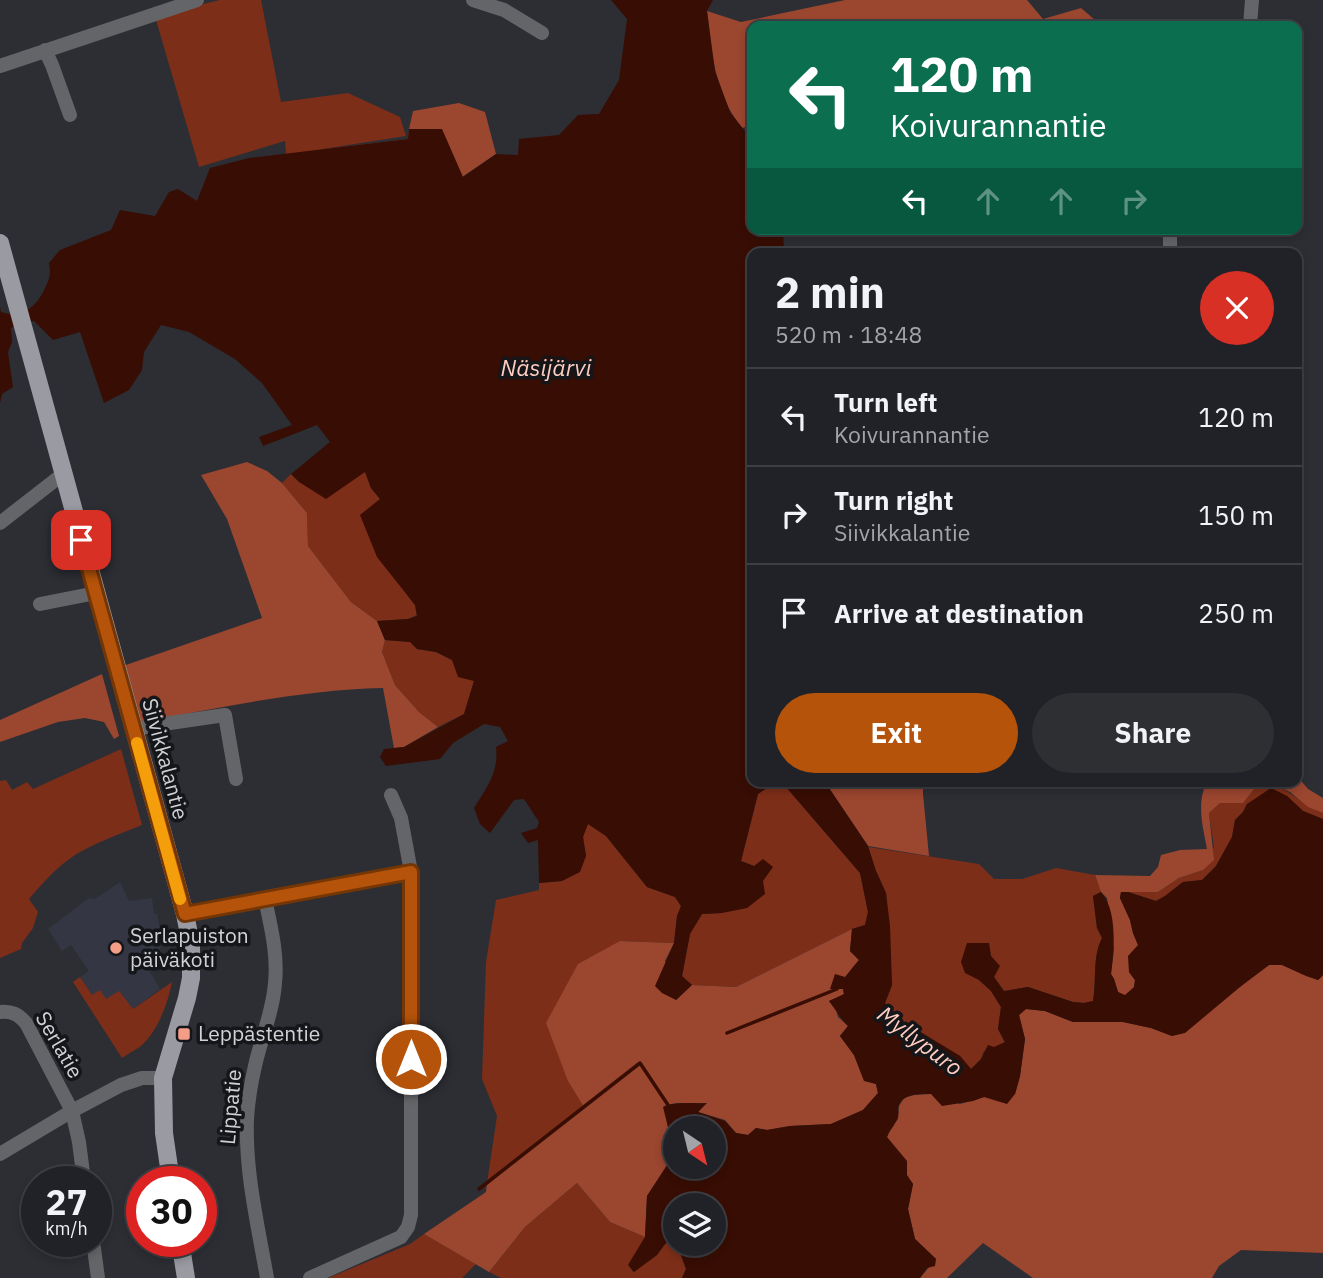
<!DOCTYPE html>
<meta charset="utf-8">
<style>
:root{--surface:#212227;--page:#2d2f33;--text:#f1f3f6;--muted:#a2a4a7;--line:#3e3f44;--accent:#b45309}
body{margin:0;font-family:"IBM Plex Sans",sans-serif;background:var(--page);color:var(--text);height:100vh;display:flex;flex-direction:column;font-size:26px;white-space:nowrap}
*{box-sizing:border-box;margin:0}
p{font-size:23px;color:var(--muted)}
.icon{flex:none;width:38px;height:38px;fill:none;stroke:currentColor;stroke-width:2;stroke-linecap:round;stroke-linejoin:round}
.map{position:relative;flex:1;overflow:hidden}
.panel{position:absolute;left:747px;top:248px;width:555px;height:539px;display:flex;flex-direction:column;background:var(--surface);border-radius:14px;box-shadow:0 4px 10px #0003,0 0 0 2px var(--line)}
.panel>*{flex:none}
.hud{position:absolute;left:747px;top:21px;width:555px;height:214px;border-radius:14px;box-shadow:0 4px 10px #0003,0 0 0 2px var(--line);background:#0b6e4f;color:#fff;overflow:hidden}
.needle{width:46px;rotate:145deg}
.fabs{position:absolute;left:663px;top:1116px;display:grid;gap:14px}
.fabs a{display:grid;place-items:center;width:63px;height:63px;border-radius:50%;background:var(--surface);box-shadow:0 4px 10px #0003,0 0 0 2px var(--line);font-size:35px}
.speed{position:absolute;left:21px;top:1166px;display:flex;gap:14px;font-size:35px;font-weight:700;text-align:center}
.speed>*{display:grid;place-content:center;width:91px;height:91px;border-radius:50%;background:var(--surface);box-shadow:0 4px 10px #0003,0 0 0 2px var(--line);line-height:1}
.speed small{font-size:18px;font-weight:400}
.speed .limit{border:10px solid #d22;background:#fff;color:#111}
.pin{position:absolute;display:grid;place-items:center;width:60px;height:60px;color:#fff;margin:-30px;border-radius:14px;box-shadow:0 4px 10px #0006}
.me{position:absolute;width:77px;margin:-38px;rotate:0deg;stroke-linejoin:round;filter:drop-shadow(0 0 5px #0008)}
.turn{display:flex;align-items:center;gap:24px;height:147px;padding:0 28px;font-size:32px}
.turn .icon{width:91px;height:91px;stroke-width:2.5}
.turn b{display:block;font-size:49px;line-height:60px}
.lanes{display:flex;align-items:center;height:66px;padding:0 28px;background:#0003;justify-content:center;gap:35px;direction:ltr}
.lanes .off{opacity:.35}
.round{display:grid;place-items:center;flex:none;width:74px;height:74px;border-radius:37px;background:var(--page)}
.head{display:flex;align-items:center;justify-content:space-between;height:119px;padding:0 28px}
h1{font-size:42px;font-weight:800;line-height:52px}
.primary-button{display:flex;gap:14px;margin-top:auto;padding:14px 28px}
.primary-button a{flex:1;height:80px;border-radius:42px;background:var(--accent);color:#fff;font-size:28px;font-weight:800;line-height:80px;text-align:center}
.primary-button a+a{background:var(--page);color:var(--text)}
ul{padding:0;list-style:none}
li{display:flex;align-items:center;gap:21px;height:98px;padding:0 28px;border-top:2px solid var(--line)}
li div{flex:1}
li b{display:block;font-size:26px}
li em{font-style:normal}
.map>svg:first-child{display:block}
.built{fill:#343743}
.green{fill:#7d2e18}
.forest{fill:#9b462f}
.water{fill:#380d03}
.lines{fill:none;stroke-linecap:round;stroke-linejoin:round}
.stream{stroke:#380d03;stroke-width:3.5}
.minor{stroke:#646568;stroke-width:14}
.major{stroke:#9a9ba2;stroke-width:18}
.route-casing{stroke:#753606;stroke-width:18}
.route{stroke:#b45309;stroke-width:12}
.slow{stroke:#f59e0b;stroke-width:12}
.poi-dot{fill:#f49e87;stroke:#151619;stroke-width:2.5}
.labels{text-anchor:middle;stroke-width:7;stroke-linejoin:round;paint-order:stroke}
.street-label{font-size:21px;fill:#d1d2d6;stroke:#151619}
.poi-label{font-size:21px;fill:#d1d2d6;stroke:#151619;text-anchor:start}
.water-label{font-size:23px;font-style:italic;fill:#ffcdbf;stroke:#151619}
</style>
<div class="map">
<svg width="1323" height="1278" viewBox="0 0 1323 1278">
<rect width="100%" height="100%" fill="#2c2e34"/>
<path class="built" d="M120,882L129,901L152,898L154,914H157L160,931L157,932L162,960L145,963L160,989L133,1009L92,995L80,977L89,971L71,945L62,951L48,929L89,898L95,899Z"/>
<path class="green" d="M220,0H261L281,102L348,93L400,117L406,136L316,150L408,139L409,129L462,177L286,154L285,141L199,167L156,20L195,6Z
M365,471L371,488L380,499L361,515L400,585L415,605L417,615L408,619L377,621L351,602L308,546L307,513L282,483L291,474L299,482Z
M385,640L411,642L417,649L436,652L452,660L474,681L464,714L438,727L419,712L395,685L382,652Z
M121,749L142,825C120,834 86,846 68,860C53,871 41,885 29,899L38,912L33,928L22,943L21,949L0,958V781L6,780L12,790L27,782L33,789Z
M1274,784C1292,793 1305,806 1323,813V819L1303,811L1287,796L1247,804L1243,812L1235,820L1232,837L1216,866L1202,880L1183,882L1165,896L1156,901L1128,892H1158L1179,878L1203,870L1214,847L1209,813L1220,803H1243L1255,788Z
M771,785L786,787L860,873L868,912L865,925L852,929L736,987L692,985L682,977L690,933L702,914L722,913L754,866L741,861L758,794Z
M587,823L606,836L647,887L675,897L681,906L677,916L674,943L620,941L584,1107L487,1183L497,1116L482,1079L486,962L496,900L539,890V883L562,881L586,856L583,837Z
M868,847L979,864L994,879H1022L1056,868L1095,875L1101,892L1093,896L1097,928L1102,938C1092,958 1097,979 1093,1001L1084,1003L1073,1002L1028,987L1004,991L994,977L989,944L967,943L979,980L991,991L1001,1007L998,1029L1005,1043L984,1051L981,1059L971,1069L960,1056L904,1022L885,1003L892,985L886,893L876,871Z
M80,977L92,995L100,990L106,999L119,991L133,1009L172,982C168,1003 158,1031 141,1046C135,1050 128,1054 122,1058L73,982Z
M577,1183L610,1222L645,1237L629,1264L633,1272L657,1255L665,1244L674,1237L686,1269L682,1278H501L489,1272L525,1227Z
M424,1234L476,1264L462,1278H328L410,1244Z"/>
<path class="forest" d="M845,0H1027L1043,19L1081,8L1102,26H752V125L742,128C714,93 712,53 707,11L741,22Z
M459,103L485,112L496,154L462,177L409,129L413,111Z
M247,462L267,471L282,483L307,513L308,546L351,602L377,621L385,640L382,652L395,685L419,712L438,727L404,747L394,748L383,688C300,690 218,708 136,723L123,666L262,618L227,519L201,475Z
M102,674L119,736L114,739L104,722L85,718L58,722L0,742V720Z
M1297,776L1308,789L1323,798V813L1308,807L1290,792L1274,784L1255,788L1243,803H1220L1209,813L1214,860L1203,870L1179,878L1158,892H1121L1120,898L1130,920L1133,933L1138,945L1129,972L1135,980L1134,988L1125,996L1118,992L1114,979L1111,974L1114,949L1107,898L1101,892L1095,875L1150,876L1158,867L1161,855L1180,850L1207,849C1203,827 1196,803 1207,782H1297Z
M825,782H923V794L929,856L868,846Z
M852,929L850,951L859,960C850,971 841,979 844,995L829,1001L836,1010L838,1017L848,1026L840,1036L854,1055L864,1080L876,1084L878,1093L863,1110L831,1124L790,1126L767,1130L756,1128L748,1135L736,1133L725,1120L698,1112L706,1103C691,1104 677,1101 664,1106L668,1127L676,1129L675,1153L647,1196L645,1237L610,1222L577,1183L525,1227L489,1272L424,1234L486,1192L487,1183L584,1107L568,1081L546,1023L578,964L620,941L674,943L665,961L676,1000L692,985L736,987Z
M1269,965H1282L1318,980L1323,975V1253L1241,1250L1219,1266L1212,1278H1033L983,1243L947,1278H920L936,1259L915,1239L908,1209L913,1184L906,1175L887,1137L891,1128L898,1119L899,1106L904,1098L914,1095L931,1094L960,1104L984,1097L1015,1094L1020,1076L1025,1039L1019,1015L1026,1009L1045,1011L1073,1022H1123L1151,1028L1172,1036Z"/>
<path class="water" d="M611,0H713L707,11L715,71L730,112L752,140V229H783L784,254H752V782H825L868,846L876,871L886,893L890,926L892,985L885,1003L904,1022L960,1056L971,1069L981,1059L988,1045L994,1047L1005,1042L998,1029L1001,1007L991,991L979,980L965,973L961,962L967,943H989L991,956L1000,966L994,977L1004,991L1028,987L1073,1002L1084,1003L1093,1001C1097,979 1092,958 1102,938L1097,928L1093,896L1101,892C1118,911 1114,951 1111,974L1114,979L1118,992L1125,995L1134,987L1135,980L1129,972L1128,956L1138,945L1133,933L1130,920L1120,898L1121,892H1128L1156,901L1165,896L1183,882L1202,880L1216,866L1232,837L1235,820L1243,812L1247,804L1271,788L1287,796L1303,811L1323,819V975L1318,980L1306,976L1282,965H1269L1240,987L1185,1033L1172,1036L1151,1028L1123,1022H1073L1045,1011L1026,1009L1019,1015L1025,1039L1020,1076L1015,1094L1007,1104L984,1097L973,1101L942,1106L931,1094C921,1094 904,1093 899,1105C897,1110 899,1111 898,1116C897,1123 890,1129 887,1137L907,1161V1175L913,1184L908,1209L915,1239L936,1259L935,1266L927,1268L920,1278H682L686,1269L677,1244H714V1206H676L675,1241L673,1237L665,1244L657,1255L634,1272L628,1265L645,1237L647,1196L675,1153L676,1167H714V1129H676L668,1127L663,1107C677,1101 692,1104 707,1103L698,1112L725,1121L736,1133L748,1135L756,1128L767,1130L790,1126L831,1124L863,1110L878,1093L876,1084L864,1081L854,1055L840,1036L848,1026C840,1018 836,1010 829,1001L844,994L843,989H830L835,974L845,977L859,960L850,951L852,929L865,925L868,912L860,873L786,787L771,785L758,794L741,861L754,866L763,859L773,867L763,881L765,894L747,908L722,913L702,914L690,934L682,976L692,985L676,1000L662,993L655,986L674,943L677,916L681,906L675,897L647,887L606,836L588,824L583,837L586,856L580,872L562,881L539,883L538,840L528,843L521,833L537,828L539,822L524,799L514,800L490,833L480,824L474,808C487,787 499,772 496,747L508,741L500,727L484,724L453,743L440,759L386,766L380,757L384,749L404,747L464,714L474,681L458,677L452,660L436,652L417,649L410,642L385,640L377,621L408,619L417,616L415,605L377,557L360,515L380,499L371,488L365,472L326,499L299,482L291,474L330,442L317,425L263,446L259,437L292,425L262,383L235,359L189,332L161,325L144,352L142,370L129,390L104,403L80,332L53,340L34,321L17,325L11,328L12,342L8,352L13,387L2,394L0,403V307L1,312C24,319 38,305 46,286C50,277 51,273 49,263L60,250L111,230L120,210L155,216L169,192L178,189L197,201L210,168L249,158L408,139L409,129H442L463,177L496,154L518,155L519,139L559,135L578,115L599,114L619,80L627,19Z"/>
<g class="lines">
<path class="stream" d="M727,1033L837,989
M479,1189L640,1063L668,1105"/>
<path class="minor" d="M473,0L504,10L542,33
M1250,26L1252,0
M45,50L52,65L70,115
M0,66L197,0
M1170,229V254
M0,523L63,474
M40,604L96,593
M133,730L156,725L225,715L236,779
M265,899C271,927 278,955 275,983C273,1012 261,1038 255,1066C251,1083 248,1102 247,1119C245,1172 258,1226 267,1278
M185,914L411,872
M0,1012C12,1011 18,1014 26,1023L72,1111L79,1142L84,1181
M0,1154L72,1111L121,1085L142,1078H163
M93,1241L98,1278
M310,1278L401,1237L408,1227L411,1215V872L401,818L391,795"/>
<path class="major" d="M0,243L185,914L191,944V978L187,998L163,1078L164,1133L171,1181
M180,1241L186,1278"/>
</g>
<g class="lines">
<defs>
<path id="route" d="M81,540L185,914L411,872V1059"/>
</defs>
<use href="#route" class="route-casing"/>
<use href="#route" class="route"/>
<path class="slow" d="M137,743L180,899"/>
</g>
<g class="poi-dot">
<circle cx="116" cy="948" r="7"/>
<rect x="177" y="1027" width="14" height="14" rx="3.5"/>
</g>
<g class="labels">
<g class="street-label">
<text transform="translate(165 759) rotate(75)" y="7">Siivikkalantie</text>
<text transform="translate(59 1045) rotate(60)" y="7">Serlatie</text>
<text transform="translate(231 1107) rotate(-85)" y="7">Lippatie</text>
</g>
<g class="poi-label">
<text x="130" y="943">Serlapuiston<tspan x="130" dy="24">päiväkoti</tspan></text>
<text x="198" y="1041">Leppästentie</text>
</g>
<g class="water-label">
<text x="546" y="376">Näsijärvi</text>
<text transform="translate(920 1041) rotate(37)" y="8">Myllypuro</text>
</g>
</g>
</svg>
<div class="fabs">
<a><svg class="needle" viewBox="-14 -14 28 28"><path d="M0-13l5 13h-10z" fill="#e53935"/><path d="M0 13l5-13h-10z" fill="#a2a4a7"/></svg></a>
<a><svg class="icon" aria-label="layers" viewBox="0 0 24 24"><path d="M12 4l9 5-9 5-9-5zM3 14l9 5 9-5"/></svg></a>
</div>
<div class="speed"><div>27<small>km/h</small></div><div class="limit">30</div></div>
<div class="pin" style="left:81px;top:540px;background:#d93025"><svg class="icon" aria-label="arrive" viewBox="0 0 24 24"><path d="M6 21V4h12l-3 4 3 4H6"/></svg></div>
<svg class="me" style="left:411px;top:1059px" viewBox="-20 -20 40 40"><circle r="17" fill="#b45309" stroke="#fff" stroke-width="3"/><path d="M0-11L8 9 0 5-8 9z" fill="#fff"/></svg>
<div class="hud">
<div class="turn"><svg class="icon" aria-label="left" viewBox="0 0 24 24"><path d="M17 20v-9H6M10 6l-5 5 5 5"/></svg><div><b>120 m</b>Koivurannantie</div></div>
<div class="lanes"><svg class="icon" aria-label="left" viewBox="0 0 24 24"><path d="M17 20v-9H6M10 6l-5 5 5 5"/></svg><svg class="icon off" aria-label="ahead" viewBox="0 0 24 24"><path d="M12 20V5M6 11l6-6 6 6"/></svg><svg class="icon off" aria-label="ahead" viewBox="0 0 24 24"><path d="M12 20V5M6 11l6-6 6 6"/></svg><svg class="icon off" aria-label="right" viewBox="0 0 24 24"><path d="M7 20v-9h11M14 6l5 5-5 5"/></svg></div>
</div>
<section class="panel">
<div class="head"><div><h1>2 min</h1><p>520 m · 18:48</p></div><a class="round" style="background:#d93025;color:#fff"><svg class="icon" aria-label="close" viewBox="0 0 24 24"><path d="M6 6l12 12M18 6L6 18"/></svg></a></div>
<ul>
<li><svg class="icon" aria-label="left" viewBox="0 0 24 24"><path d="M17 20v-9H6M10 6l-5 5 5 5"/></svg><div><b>Turn left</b><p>Koivurannantie</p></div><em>120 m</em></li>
<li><svg class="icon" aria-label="right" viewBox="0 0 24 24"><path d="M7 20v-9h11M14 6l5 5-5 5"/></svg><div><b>Turn right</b><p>Siivikkalantie</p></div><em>150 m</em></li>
<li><svg class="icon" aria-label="arrive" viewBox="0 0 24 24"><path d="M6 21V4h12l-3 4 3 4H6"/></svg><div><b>Arrive at destination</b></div><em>250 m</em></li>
</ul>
<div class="primary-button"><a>Exit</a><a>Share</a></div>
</section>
</div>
